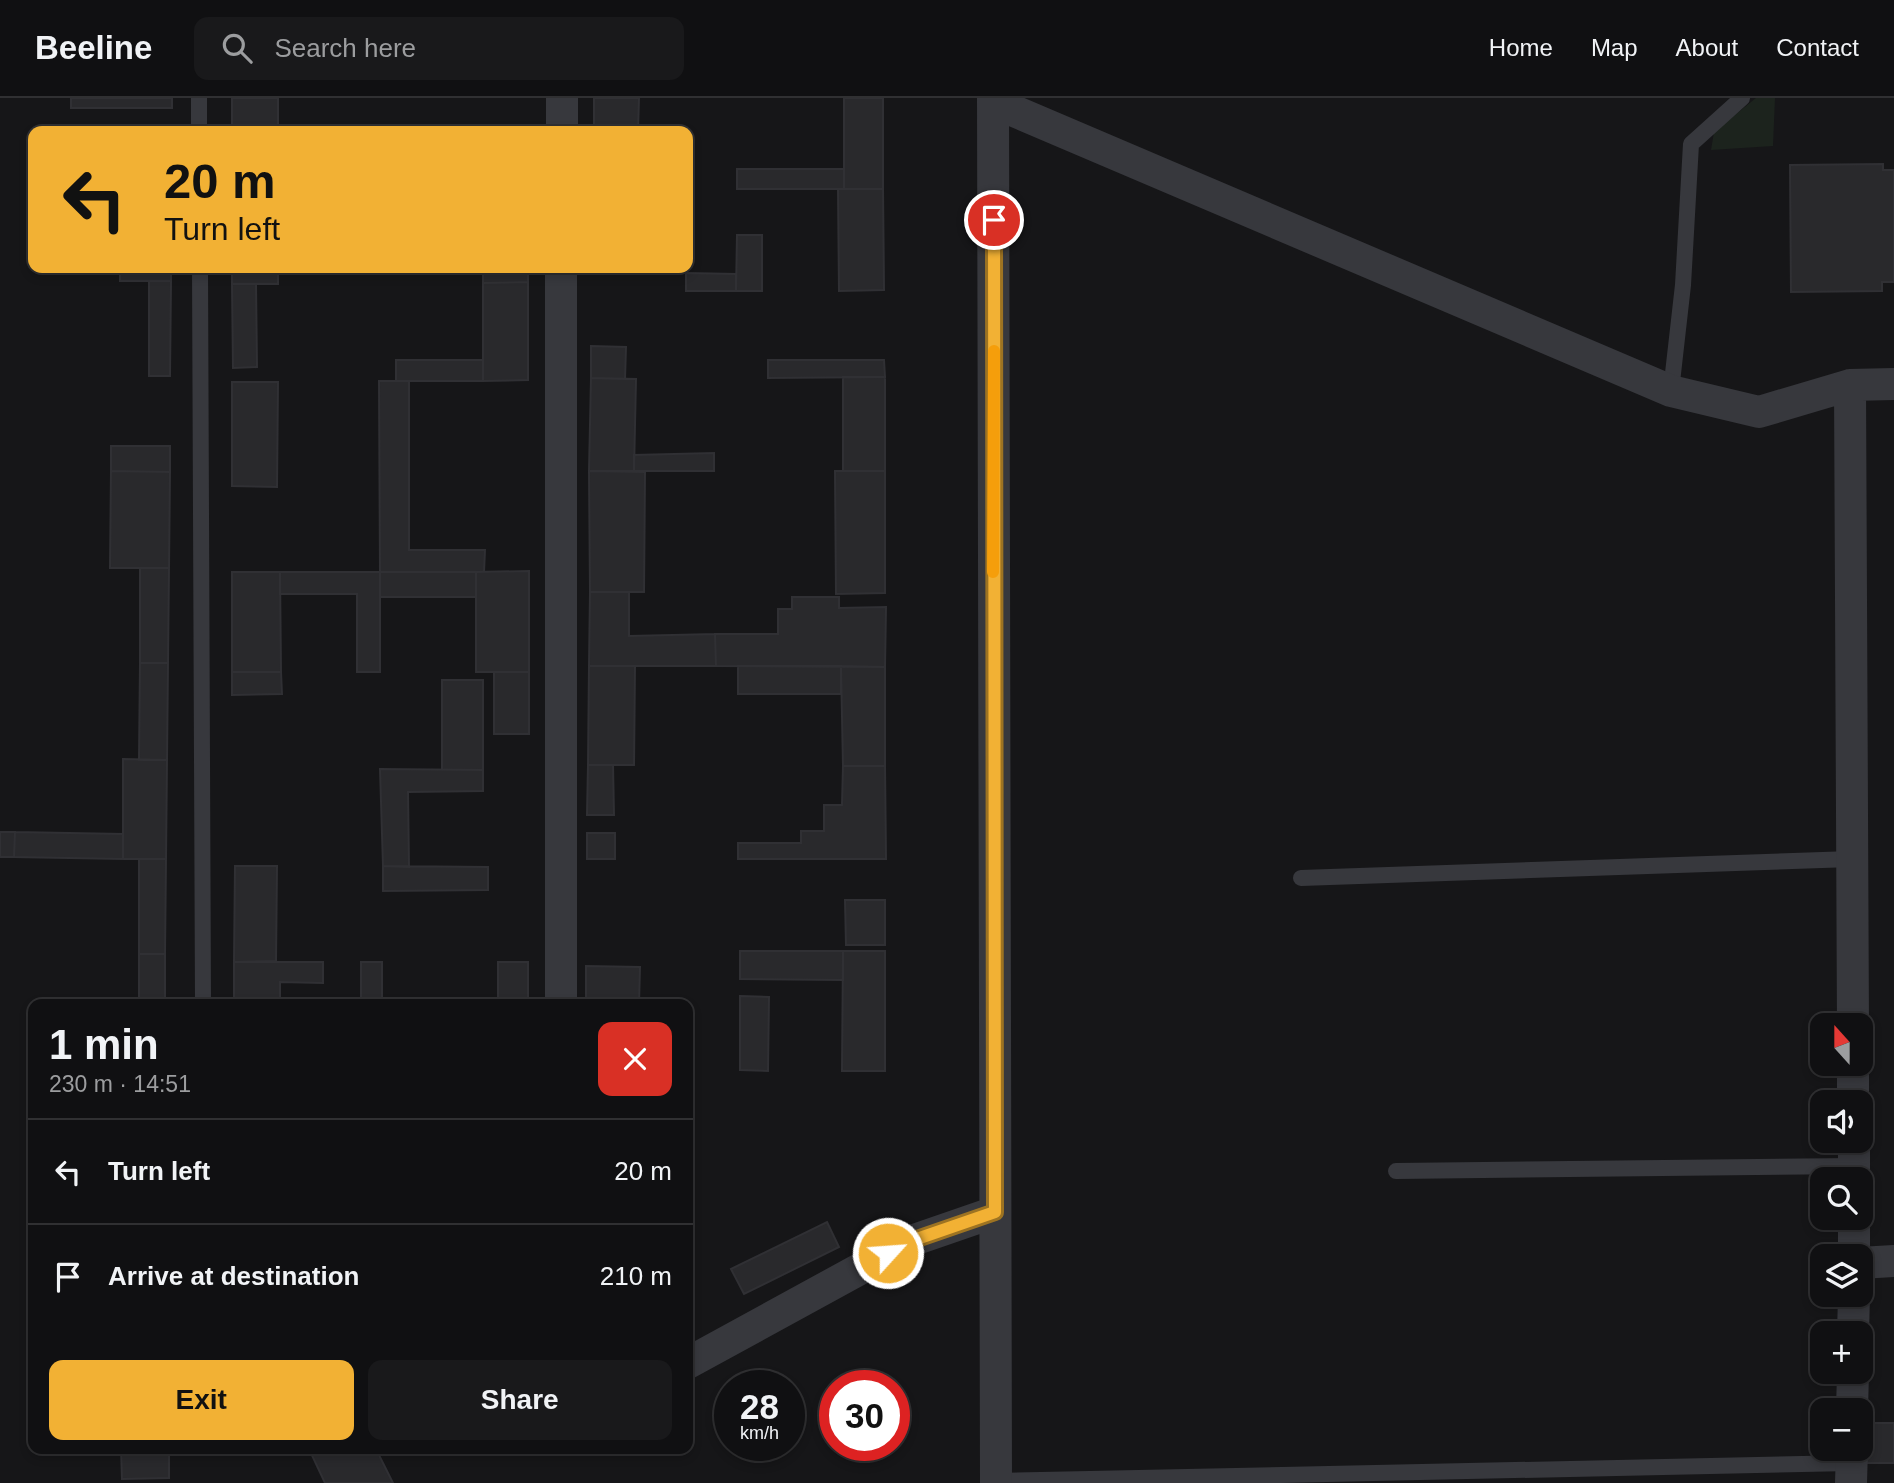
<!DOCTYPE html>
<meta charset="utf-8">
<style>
:root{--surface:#101012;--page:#19191b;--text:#f1f3f6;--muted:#9c9d9f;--line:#303032;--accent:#f2b134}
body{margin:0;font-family:Arial,sans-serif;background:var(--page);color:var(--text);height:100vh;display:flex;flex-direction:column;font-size:26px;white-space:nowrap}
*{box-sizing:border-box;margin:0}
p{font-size:23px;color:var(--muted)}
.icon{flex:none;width:38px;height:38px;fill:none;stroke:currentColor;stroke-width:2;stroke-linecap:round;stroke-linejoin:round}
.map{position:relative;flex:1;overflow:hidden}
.drawer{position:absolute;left:28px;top:901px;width:665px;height:455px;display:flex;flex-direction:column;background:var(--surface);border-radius:14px;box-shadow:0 4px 10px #0003,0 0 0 2px var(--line)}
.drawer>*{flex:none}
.top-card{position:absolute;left:28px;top:28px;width:665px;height:147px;border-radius:14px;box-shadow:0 4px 10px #0003,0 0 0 2px var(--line);background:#f2b134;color:#111;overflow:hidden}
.needle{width:46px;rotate:339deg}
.tools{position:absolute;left:1810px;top:915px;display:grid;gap:14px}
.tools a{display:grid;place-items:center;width:63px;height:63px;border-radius:14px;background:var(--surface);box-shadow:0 4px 10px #0003,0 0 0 2px var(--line);font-size:35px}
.speed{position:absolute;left:714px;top:1272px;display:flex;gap:14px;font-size:35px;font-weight:700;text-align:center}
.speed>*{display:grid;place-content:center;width:91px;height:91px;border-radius:50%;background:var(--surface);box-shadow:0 4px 10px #0003,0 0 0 2px var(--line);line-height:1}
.speed small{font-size:18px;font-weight:400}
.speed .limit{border:10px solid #d22;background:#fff;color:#111}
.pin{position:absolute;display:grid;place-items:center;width:60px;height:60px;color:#fff;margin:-30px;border:4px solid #fff;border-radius:50%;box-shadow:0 2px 7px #0007}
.me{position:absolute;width:77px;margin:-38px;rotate:64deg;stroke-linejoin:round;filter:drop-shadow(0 0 5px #0008)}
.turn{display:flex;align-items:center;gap:24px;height:147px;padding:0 21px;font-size:32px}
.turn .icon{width:91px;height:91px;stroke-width:2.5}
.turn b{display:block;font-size:49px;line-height:60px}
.round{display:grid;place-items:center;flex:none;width:74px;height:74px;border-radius:14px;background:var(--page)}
.headline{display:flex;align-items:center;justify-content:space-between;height:119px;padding:0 21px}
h1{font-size:42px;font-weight:700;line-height:52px}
.button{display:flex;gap:14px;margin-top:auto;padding:14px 21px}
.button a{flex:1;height:80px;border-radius:14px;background:var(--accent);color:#111;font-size:28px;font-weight:700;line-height:80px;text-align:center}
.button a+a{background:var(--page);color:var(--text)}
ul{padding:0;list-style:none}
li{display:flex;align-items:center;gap:21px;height:105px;padding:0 21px;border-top:2px solid var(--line)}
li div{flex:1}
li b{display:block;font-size:26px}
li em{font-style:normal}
header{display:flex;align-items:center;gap:42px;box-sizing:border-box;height:98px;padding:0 35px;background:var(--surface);border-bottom:2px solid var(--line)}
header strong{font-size:33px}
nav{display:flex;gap:38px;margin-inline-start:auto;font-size:24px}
.search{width:490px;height:63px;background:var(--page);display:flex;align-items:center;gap:18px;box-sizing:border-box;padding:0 24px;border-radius:14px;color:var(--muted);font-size:26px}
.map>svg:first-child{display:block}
.green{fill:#1c231d}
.building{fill:#29292c;stroke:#303034;stroke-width:2}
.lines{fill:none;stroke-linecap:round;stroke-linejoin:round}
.lane{stroke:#37383d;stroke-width:16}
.street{stroke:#37383d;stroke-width:32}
.route-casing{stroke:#9d7322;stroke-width:18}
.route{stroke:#f2b134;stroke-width:12}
.slow{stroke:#f59e0b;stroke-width:12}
</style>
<header>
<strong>Beeline</strong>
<div class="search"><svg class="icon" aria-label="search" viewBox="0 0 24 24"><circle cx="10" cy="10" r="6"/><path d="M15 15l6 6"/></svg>Search here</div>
<nav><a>Home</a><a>Map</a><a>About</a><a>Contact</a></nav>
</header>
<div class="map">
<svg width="1894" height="1385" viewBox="0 0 1894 1385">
<rect width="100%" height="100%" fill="#161618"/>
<path class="green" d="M1756,0H1775L1773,48L1711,52L1714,34Z"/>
<path class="building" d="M71,0H172V10H71Z
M232,0H278V33H232Z
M594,0H639L638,33H594Z
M844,0H883V91H844Z
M1883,66V72H1894V184H1882V193L1791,194L1790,67Z
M737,71H844V91H737Z
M838,91H883L884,192L839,193Z
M737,137H762V193H736Z
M120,170H171V183H120Z
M232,170H278V186H232Z
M483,170H528V184L483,185Z
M592,170H630V171L592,172Z
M686,175L736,176V193H686Z
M149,183H171L170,278H149Z
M528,184V282L483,283V185Z
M232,186H256L257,269L233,270Z
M591,248L626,249L625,281L591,280Z
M396,262H483V283H396Z
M768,262H884L885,279L768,280Z
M843,279H885V373H843Z
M591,280L636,281L634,373H589Z
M379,283H409V452H485L484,474H380Z
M232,284H278L277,389L232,388Z
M111,348H170V374L111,373Z
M714,355V373H634V357Z
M111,373L170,374L169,470H110Z
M589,373L645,374L644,494H590Z
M835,373H885V495L836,496Z
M140,470H169L168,565H140Z
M529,473V574H476V474Z
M232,474H280L281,574H232Z
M280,474H380V574H357V496H280Z
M380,474H476V499H380Z
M590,494H629V538L715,536L716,568H589Z
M792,499H839V510L886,509L885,569L716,568L715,536H778V511H792Z
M140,565H168L167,662H139Z
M589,568H635L634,667H588Z
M738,568H841V596H738Z
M841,568L885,569V668H843Z
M232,574H281L282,596L232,597Z
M494,574H529V636H494Z
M442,582H483V672H442Z
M123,661L167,662L166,761H123Z
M588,667H613L614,717H587Z
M843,668H885L886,761H738V745H801V733H824V707H842Z
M380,671L483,672V693L408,694L409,769L383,768Z
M0,734H15L14,759H0Z
M15,734L123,736V761L14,759Z
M587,735H615V761H587Z
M139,761H166L165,856H139Z
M235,768H277L276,863L234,864Z
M383,768L488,769V792L383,793Z
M845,802H885V847H846Z
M740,853H843V882L740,881Z
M843,853H885V973H842Z
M139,856H165V906H139Z
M234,864H323V885L280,884V906H234Z
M361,864H382V906H361Z
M498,864H528V906H498Z
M586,868L640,869L639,906H586Z
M740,898L769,899L768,973L740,972Z
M827,1124L839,1149L744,1196L731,1171Z
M1866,1325H1894V1365H1867Z
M121,1351H169V1380L122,1381Z
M309,1351H376L393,1385H325Z"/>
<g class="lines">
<path class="lane" d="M199,0V33
M200,170L203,906
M1671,293L1683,187L1691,46L1742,0
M1301,780L1852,761
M1396,1073L1854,1068
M996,1383L1851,1365"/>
<path class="street" d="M993,0L996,1385
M993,4L1671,293L1759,314L1850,287L1894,286
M562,33V0
M1850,287L1853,928
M561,906V170
M1853,966V1004
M1854,1043V1082
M1854,1120V1158
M1860,1165L1894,1163
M1853,1236L1854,1197
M688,1265L911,1143L995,1114
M1852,1312L1853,1274
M1851,1385L1852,1351"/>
</g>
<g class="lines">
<defs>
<path id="route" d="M888,1155L911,1143L995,1114L994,122"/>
</defs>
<use href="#route" class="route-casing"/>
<use href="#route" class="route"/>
<path class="slow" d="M993,474L994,253"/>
</g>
</svg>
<div class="tools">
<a><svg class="needle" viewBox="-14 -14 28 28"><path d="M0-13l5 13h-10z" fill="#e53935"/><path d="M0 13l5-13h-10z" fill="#9c9d9f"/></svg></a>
<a><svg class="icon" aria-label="sound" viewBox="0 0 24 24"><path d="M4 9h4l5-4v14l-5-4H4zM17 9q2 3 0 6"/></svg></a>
<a><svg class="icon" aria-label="search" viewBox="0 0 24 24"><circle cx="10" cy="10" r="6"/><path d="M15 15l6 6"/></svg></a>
<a><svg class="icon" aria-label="layers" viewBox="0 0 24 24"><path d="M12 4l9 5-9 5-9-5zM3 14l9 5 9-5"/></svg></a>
<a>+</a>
<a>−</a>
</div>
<div class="speed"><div>28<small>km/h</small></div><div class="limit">30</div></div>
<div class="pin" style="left:994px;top:122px;background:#d93025"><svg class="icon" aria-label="arrive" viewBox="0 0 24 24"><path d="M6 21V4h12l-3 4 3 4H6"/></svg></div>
<svg class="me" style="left:888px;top:1155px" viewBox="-20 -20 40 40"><circle r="17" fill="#f2b134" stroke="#fff" stroke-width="3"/><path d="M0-11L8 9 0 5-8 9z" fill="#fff"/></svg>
<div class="top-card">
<div class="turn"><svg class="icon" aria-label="left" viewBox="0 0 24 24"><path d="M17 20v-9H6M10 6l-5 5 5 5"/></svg><div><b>20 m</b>Turn left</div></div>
</div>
<section class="drawer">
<div class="headline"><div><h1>1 min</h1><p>230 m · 14:51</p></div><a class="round" style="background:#d93025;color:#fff"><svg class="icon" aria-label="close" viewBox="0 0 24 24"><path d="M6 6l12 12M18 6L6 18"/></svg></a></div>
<ul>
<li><svg class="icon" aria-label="left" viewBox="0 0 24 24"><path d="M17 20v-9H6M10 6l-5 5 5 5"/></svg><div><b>Turn left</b></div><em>20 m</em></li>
<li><svg class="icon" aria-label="arrive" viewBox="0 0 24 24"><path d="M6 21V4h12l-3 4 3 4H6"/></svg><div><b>Arrive at destination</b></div><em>210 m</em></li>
</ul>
<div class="button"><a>Exit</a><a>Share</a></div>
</section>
</div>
